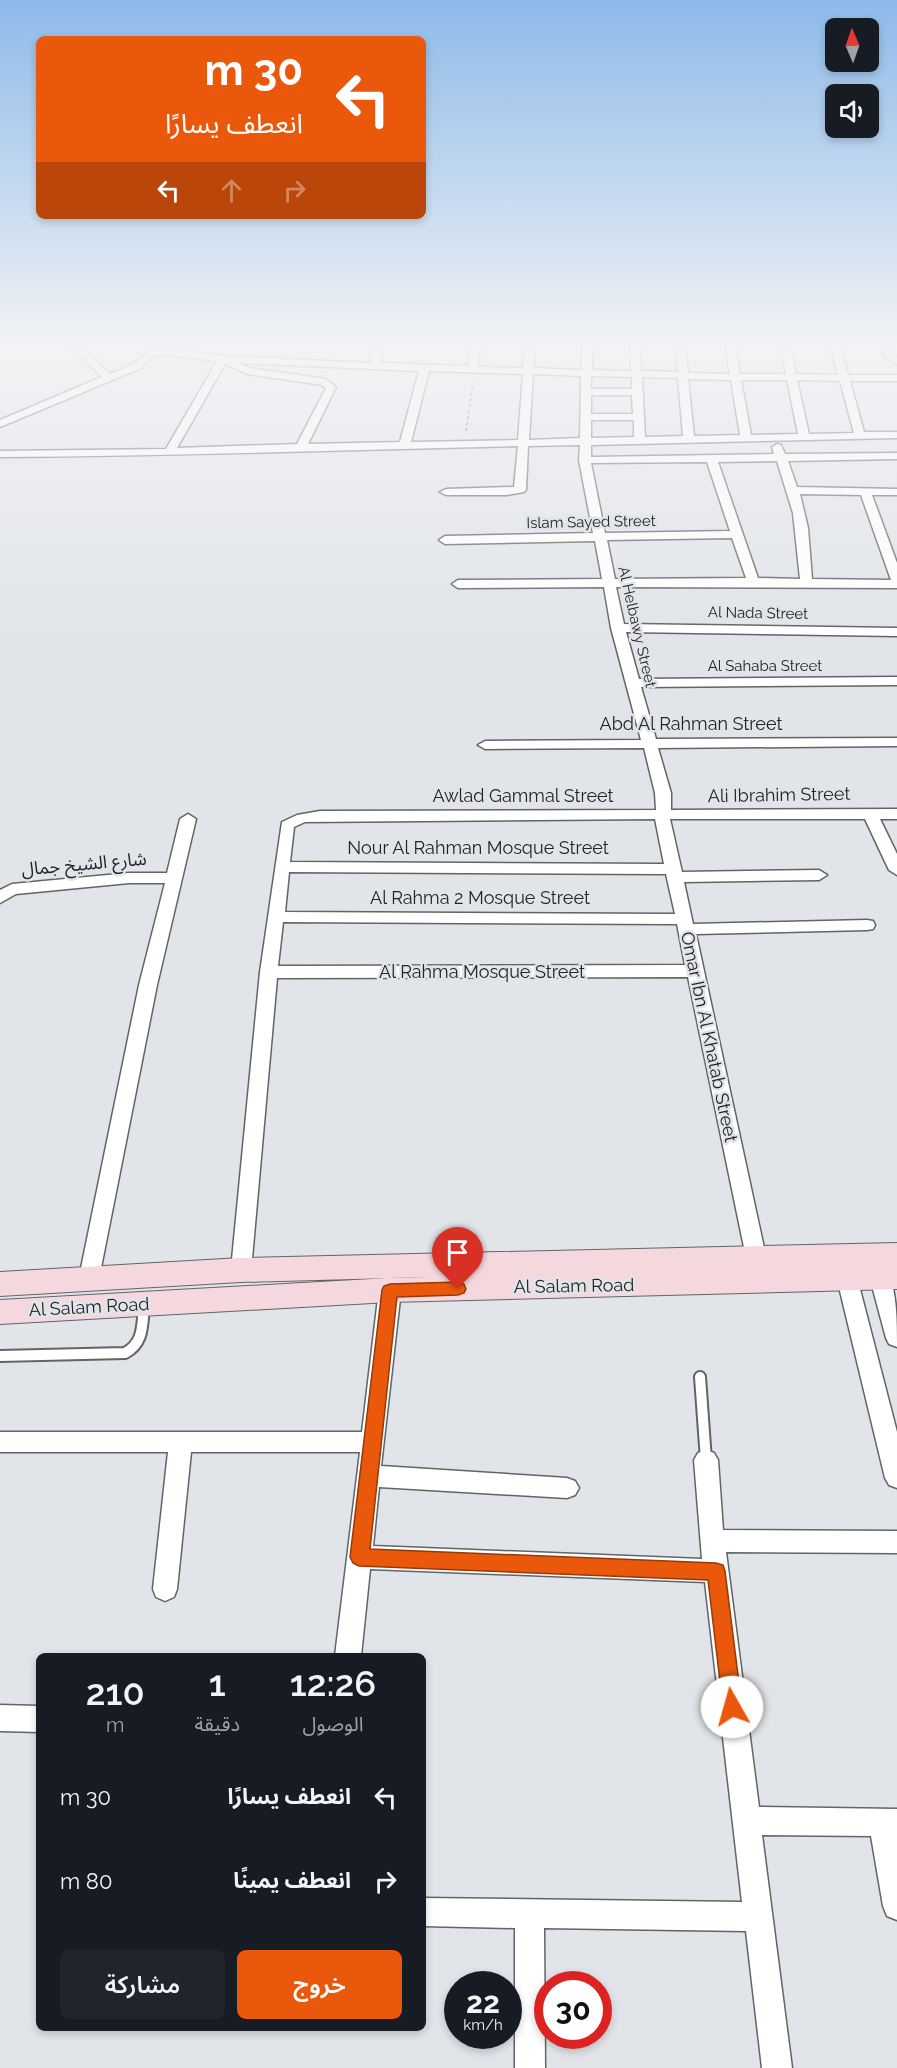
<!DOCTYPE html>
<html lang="ar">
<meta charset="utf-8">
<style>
:root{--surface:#171b24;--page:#20242c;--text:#f1f3f6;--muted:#9ea1a6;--accent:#ea580c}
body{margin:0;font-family:Raleway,"Noto Sans Arabic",sans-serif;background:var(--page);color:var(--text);direction:rtl;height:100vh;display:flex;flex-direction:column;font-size:22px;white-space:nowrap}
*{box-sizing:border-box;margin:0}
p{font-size:20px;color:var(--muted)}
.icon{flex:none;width:33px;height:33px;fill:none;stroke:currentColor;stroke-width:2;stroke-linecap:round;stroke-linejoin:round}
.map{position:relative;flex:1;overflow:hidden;direction:ltr}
.side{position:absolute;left:36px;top:1653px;width:390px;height:378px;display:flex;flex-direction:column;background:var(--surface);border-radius:9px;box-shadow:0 3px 9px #0003;direction:rtl}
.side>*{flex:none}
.hud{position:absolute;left:36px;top:36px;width:390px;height:183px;border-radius:9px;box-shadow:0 3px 9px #0003;direction:rtl;background:#ea580c;color:#fff;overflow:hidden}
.needle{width:39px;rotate:358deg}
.fabs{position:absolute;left:825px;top:18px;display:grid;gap:12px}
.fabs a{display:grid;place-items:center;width:54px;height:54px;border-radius:9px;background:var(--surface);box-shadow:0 3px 9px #0003;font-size:30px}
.speed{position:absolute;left:444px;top:1971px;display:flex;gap:12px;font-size:30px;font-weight:700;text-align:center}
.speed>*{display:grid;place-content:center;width:78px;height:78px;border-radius:50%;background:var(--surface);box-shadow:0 3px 9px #0003;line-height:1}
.speed small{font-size:15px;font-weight:400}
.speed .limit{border:9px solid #d22;background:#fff;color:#111}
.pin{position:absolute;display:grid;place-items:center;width:51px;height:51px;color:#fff;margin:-62px -26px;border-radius:50% 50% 50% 0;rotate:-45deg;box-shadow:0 0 6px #0007}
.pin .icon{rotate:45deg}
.me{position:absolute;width:66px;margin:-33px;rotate:353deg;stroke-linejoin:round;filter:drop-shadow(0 0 4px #0008)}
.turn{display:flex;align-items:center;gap:21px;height:126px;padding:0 24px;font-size:27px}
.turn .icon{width:78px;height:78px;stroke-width:2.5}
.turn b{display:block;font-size:42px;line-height:51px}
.lanes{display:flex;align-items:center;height:57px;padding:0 24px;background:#0003;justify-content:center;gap:30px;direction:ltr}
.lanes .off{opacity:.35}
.eta{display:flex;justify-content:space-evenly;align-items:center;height:102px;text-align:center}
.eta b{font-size:36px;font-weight:600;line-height:42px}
.button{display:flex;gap:12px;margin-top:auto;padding:12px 24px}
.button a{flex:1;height:69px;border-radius:9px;background:var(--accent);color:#fff;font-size:24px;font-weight:600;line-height:69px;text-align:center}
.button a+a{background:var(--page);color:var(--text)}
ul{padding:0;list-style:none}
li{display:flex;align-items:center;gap:18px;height:84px;padding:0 24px}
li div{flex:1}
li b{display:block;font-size:22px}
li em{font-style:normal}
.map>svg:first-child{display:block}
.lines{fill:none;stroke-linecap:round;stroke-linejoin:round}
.lane-casing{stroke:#616468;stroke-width:14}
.street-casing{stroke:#616468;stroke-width:3}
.secondary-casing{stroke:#616468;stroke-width:2}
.path{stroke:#848689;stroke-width:2;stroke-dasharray:3 3;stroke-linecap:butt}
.lane{stroke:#fff;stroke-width:10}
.street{fill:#fff;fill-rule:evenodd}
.secondary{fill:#f5d8dd;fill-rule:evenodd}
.route{fill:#ea580c;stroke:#983908;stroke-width:1.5}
.labels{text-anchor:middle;stroke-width:5;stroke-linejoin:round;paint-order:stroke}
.far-street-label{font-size:15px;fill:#232426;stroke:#e1e4e9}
.street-label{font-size:18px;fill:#232426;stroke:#e1e4e9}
</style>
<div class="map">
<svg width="897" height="2068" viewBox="0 0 897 2068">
<rect width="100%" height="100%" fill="#e1e4e9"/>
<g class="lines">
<defs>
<path id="lane" d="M0,1356L125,1353C144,1343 142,1325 144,1306
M700,1377L706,1460"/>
<path id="street" d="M64,345H79L83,348L110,374C117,371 123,369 129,366C145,358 154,344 174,346L175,350L223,356L370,363L374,345H384L380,363L468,366L471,345H481L477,367L523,368L525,345H535L533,368L582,370V345H592V370L631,371L630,345H640L641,371L678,372L675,345H685L688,373L730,374L725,345H735L740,374H786L780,345H790L796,374L838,375L830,345H840L848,375H897V381H850L864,432H897V438L591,445V457L774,454L772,447L777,444L781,445L785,454L897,453V459L788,461L797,487L897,489V495H872L897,563V588L616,587L624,624L897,628V636L626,632L639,679L897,677V685L641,687L656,739L897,738V746L658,748L671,793V810L897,809V819H880L897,854V875L889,870L865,819H670L682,872L819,870L827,875L819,880L684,882L693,924L867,920L873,921L875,925L873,929L867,930L696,934L766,1257L763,1263L756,1265L749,1263L746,1257L688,977L277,978L251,1270L248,1276L241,1278L234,1276L231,1270L260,972L282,822L297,815L320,811L656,810L655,793L644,748L485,749L478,745L485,741L641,740L611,628L604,587L458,588L452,584L458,580L602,579L595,541L445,544L439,540L445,536L593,533L579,460L580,445L528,446L526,490L524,492L507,495H446L440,492L446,489L514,487L518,446C345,450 173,456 0,457V451L166,449L217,361L162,354L152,357L139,369L0,427V420L102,377L81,356ZM238,363L419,371L400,442L308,444L336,387L325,379L250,368ZM225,364L248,374L322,385L326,388L297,444L177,448ZM429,371L523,374L518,440L411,442ZM533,374L581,376L580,438L529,440ZM591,376L632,377V389H591ZM642,377L678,378L683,436L645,437ZM688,379L731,380L740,435L694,436ZM741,380H787L798,434L751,435ZM797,380L840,381L854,433L809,434ZM591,395H632L633,414H591ZM591,420H634V437L591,438ZM777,461L793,513L800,579L758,578L718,462ZM707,462L730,531L605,533L591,463ZM800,494L861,495L891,580L812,579L808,528ZM732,538L746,578L615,579L607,540ZM655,819L664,864L290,862L294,827L305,822ZM289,872L666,874L675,914L285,912ZM283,922L677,924L685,965L278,966Z
M880,345H890L893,354L897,357V364L886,358Z
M188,814L196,819L157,985L99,1278L96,1284L89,1286L82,1284L79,1278L139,985L165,883H129L16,894L0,903V890L12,884L129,873H167L180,819Z
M844,1258L851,1260L854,1266L897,1432V1488L889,1485L885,1478L834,1266L837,1260Z
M877,1259L884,1261C897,1288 897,1317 897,1347L889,1344L886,1338L867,1267L870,1261Z
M390,1282L397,1284L401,1290L381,1466L567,1478L575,1481L579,1488L575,1495L567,1498L379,1487L373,1546L702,1559L694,1460L698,1453L706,1450L714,1453L718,1460L723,1530L897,1531V1553L726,1552L759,1807L897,1809V1920L887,1916L883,1906L871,1836L762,1835L792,2068H762L746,1931L544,1928L545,2068H515V1928L423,1926V1898L742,1902L705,1582L370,1569L361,1656H335L360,1452H191L177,1589L174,1597L165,1601L156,1597L153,1589L168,1452H0V1432H362L379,1290L383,1284Z
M0,1705L39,1706V1732L0,1731Z"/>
<path id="secondary" d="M897,1243V1289L390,1302L0,1324V1300L390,1278L464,1276L241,1282L0,1296V1272L241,1258Z"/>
</defs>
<use href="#lane" class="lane-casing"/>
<use href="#street" class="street-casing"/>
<use href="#secondary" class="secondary-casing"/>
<path class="path" d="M466,431L473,382"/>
<use href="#lane" class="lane"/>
<use href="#street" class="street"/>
<use href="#secondary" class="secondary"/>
</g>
<linearGradient id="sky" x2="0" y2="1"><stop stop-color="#8dbae9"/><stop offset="0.54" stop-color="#f2f3f5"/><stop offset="1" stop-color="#f2f3f5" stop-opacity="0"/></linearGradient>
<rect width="897" height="635" fill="url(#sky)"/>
<path class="route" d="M458,1282L464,1284L466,1289L464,1293L458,1295L397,1297L370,1549L716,1563L723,1565L725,1571L742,1707L739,1714L732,1717L725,1714L723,1707L708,1580L359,1566L353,1563L350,1557L382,1290L384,1286L390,1284Z"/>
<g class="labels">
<g class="far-street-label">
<text transform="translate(591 522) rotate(-1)" y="5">Islam Sayed Street</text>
<text transform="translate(758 613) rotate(1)" y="5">Al Nada Street</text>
<text transform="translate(637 627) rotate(77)" y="5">Al Helbawy Street</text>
<text x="765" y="671">Al Sahaba Street</text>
</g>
<g class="street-label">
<text x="691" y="730">Abd Al Rahman Street</text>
<text transform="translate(779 795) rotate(-1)" y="6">Ali Ibrahim Street</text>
<text x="523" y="802">Awlad Gammal Street</text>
<text x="478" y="854">Nour Al Rahman Mosque Street</text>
<text transform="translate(84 864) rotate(-5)" y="6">شارع الشيخ جمال</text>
<text x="480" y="904">Al Rahma 2 Mosque Street</text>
<text x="482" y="978">Al Rahma Mosque Street</text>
<text transform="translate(709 1037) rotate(78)" y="6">Omar Ibn Al Khatab Street</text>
<text transform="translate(574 1286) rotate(-1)" y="6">Al Salam Road</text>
<text transform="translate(89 1307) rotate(-3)" y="6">Al Salam Road</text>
</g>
</g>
</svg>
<div class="fabs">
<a><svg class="needle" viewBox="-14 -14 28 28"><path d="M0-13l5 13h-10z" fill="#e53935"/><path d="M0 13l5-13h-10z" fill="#9ea1a6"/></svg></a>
<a><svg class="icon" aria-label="sound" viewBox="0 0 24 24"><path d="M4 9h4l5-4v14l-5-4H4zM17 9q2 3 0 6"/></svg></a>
</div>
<div class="speed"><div>22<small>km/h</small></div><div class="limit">30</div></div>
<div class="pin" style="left:458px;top:1289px;background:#d93025"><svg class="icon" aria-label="arrive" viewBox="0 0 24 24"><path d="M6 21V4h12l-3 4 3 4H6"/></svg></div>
<svg class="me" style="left:732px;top:1707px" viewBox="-20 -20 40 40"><circle r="19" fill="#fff"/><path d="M0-13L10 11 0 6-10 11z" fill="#ea580c"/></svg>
<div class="hud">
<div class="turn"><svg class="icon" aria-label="left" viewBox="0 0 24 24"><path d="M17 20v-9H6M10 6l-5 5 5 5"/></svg><div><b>30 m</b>انعطف يسارًا</div></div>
<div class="lanes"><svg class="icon" aria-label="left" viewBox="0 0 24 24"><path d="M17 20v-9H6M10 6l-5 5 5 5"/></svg><svg class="icon off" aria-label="ahead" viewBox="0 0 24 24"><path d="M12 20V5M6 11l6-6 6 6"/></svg><svg class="icon off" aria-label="right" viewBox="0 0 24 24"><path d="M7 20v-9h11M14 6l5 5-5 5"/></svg></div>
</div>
<section class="side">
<div class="eta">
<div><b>12:26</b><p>الوصول</p></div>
<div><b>1</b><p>دقيقة</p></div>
<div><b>210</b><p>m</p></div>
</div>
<ul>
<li><svg class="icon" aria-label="left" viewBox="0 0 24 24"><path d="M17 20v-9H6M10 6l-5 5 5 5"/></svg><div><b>انعطف يسارًا</b></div><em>30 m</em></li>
<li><svg class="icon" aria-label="right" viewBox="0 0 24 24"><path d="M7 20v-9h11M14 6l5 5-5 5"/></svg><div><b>انعطف يمينًا</b></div><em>80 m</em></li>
</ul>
<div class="button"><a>خروج</a><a>مشاركة</a></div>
</section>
</div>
